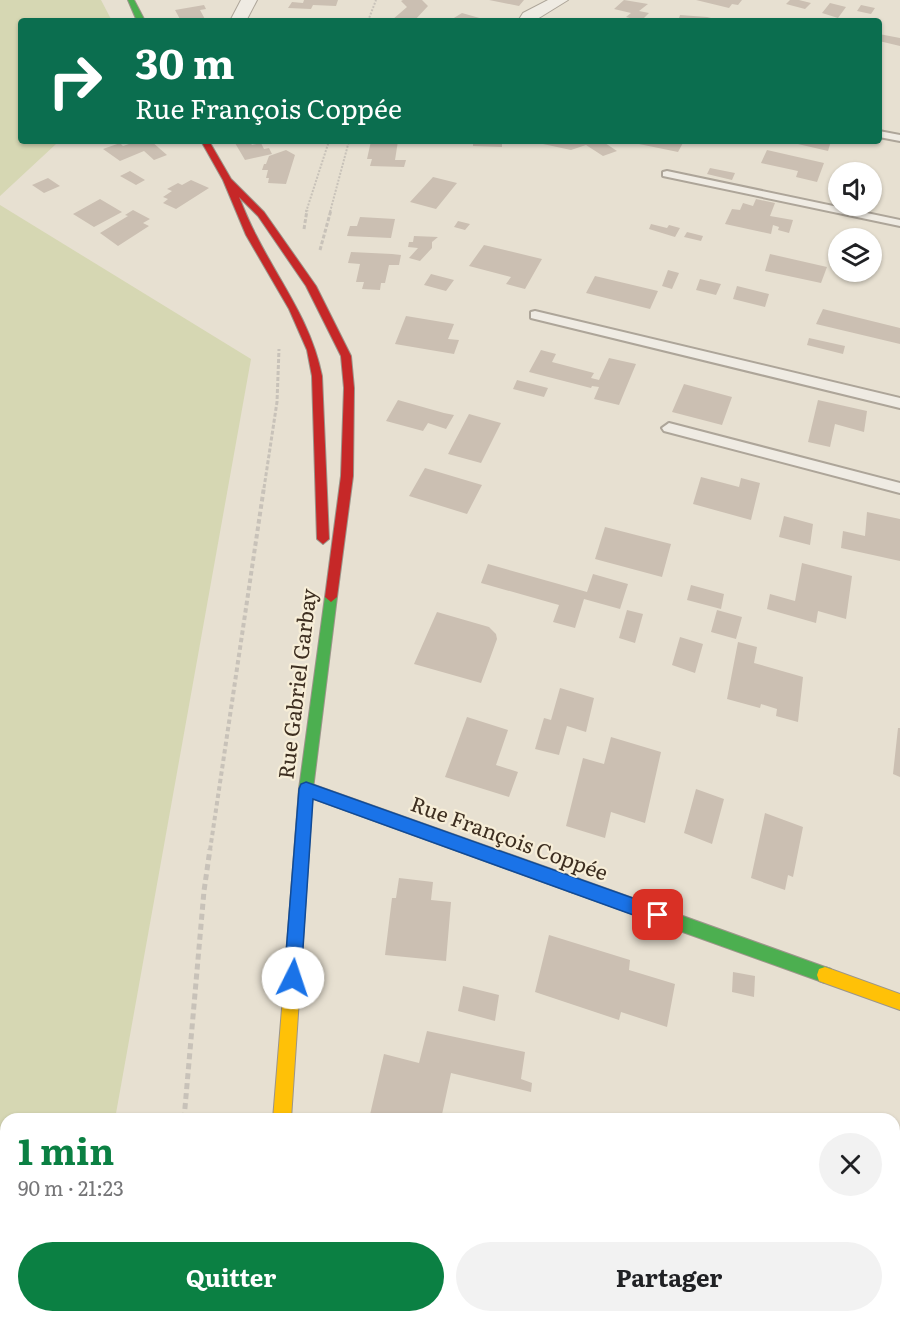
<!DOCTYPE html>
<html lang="fr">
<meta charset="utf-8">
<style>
:root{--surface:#fff;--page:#f2f2f2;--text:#202124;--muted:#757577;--accent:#0b8043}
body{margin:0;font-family:Literata,serif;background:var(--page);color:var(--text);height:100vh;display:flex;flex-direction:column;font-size:22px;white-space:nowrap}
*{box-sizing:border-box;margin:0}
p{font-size:20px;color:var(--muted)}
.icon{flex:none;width:33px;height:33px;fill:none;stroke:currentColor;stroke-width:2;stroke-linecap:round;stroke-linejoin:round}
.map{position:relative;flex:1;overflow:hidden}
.side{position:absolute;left:0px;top:1113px;width:900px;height:210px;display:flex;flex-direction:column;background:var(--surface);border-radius:18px 18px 0 0;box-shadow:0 2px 4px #0004}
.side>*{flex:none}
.banner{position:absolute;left:18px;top:18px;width:864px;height:126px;border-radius:6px;box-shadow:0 2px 4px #0004;background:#0b6e4f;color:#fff;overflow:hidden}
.buttons{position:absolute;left:828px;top:162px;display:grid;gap:12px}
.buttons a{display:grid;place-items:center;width:54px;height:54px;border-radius:50%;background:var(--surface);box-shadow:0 2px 4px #0004;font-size:30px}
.pin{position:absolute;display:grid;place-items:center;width:51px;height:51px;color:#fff;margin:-26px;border-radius:12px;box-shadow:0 3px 9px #0006}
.me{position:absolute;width:66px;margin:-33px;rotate:4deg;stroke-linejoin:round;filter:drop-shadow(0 0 4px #0008)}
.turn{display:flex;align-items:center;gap:21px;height:126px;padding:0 18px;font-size:27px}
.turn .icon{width:78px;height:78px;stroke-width:2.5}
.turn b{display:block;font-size:42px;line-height:51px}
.round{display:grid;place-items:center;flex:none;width:63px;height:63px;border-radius:32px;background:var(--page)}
.headline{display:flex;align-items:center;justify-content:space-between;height:102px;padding:0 18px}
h1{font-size:36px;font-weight:700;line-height:45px;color:var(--accent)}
.primary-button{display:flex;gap:12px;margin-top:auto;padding:12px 18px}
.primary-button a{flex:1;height:69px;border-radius:36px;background:var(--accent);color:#fff;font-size:24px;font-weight:700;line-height:69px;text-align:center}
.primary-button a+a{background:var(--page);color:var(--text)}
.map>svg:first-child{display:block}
.green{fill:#d6d7b3}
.building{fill:#cbbfb2}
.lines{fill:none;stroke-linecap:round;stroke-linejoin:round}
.lane-casing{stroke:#ada599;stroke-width:4}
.street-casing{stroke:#ada599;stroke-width:2}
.fast-casing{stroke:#9c958a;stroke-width:2}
.slow-casing{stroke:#9c958a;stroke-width:2}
.jam-casing{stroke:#9c958a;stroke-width:2}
.path-far3{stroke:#c8c2b9;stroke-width:2;stroke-dasharray:2 1.5;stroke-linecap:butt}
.path-far2{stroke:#c8c2b9;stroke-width:3;stroke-dasharray:4 2;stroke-linecap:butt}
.path-far1{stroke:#c8c2b9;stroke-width:4;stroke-dasharray:4.5 3;stroke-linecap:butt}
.path{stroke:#c8c2b9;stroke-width:5;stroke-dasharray:6 4;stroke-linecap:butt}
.lane{fill:#efebe3;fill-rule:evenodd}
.street{fill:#efebe3;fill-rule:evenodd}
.fast{fill:#4caf50;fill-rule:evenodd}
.slow{fill:#ffc107;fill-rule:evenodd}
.jam{fill:#c62828;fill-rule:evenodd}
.route{fill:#1a73e8;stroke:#114b97;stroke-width:1.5}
.labels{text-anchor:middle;stroke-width:4.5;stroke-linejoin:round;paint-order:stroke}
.street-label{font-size:21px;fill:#3d2e20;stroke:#f7eed8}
</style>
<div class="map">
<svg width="900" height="1323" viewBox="0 0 900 1323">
<rect width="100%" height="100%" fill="#e7e0d1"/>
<path class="green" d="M0,0H101L112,21H21V141H66L56,144L0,196Z
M0,205L251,359L115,1119H6V1317H80L79,1323H0Z"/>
<path class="building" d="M304,0H338L336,6L313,5L311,9L288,8L292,2L303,3Z
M403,0H422L428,6L414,21L392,20L407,7L401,1Z
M489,0H524L519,6Z
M624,0L648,4L639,11L649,13L641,21L626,17L631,13L614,9Z
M696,0H742L738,5L732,4L729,8Z
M790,0H799L811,3L805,9L786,4Z
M830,3L846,7L838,18L822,13Z
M204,5L206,9L200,10L206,21H181L175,10Z
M861,5L875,8L871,14L857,11Z
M462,13L483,19L480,21H449Z
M680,15L707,17L711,18L709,21H678Z
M879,34L900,38V46L879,41Z
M133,141H151L167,155L154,160L144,151L120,161L103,149L120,143L123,146L135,142Z
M249,141L252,145L261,143L264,149L269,148L272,154L245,160L235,143Z
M371,141H398L395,160H406L404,167L370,166L372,159H367Z
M473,141H502V147L473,146Z
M545,141H602L617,151L603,156L586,145L571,150L543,144Z
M635,141H684L678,152L639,144Z
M785,141H831L828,151Z
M286,150L295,155L286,184L268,183L269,178H266L268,170H262L264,164H266L269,156Z
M767,150L824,163L817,182L796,177L798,171L761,163Z
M710,168L735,173L732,180L707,174Z
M130,171L145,180L136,185L120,176Z
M433,177L457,183L436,209L410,202Z
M48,178L60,186L44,193L32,185Z
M191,180L209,188L176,209L163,203L168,199L163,197L172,191L167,189L178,183L182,185Z
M100,199L122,212L94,227L73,214Z
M756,199L775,203L770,216L793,220L789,233L778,230L779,227L773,225L771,234L725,224L732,209L740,210L743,203L753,206Z
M133,210L150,219L143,223L149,226L118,246L100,233L128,216L125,215Z
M360,217L395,219L391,238L347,236L350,226H357Z
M458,221L470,224L465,230L454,227Z
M651,224L667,228L669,225L680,228L675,237L649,229Z
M687,232L703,236L701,241L684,237Z
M414,236L438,237L432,242V248L420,261L409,258L418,248L408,247L409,242H413Z
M484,245L542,259L525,289L506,284L511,277L469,266Z
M351,252L392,254L401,255L399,265H389L385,283H381L380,290L362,289L364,282H356L360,264L348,263Z
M770,254L827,267L821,283L765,271Z
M668,270L679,273L672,289L662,286Z
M431,274L454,280L446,291L424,285Z
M595,276L658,291L650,309L586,293Z
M700,279L721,284L716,295L696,290Z
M737,286L769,294L765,307L733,299Z
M823,309L900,328V344L816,324Z
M406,316L454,324L448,339L459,340L454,354L395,344Z
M809,338L845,346L843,354L807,345Z
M541,350L556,354L552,362L594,373L591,378L599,380L609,358L636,364L619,405L594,399L599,387L592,386L591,388L529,372Z
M517,380L548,388L544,397L513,389Z
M684,384L732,397L722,425L672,412Z
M398,400L444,413L454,415L446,429L428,423L423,431L386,421Z
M818,400L867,411L864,432L835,424L830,447L808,442Z
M469,414L501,423L481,463L448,454Z
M425,468L482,485L467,514L409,496Z
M701,477L739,487L741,478L760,483L751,520L693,504Z
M867,512L900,519V561L841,548L843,531L865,536Z
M784,516L813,524L810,545L779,537Z
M605,527L671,544L662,577L595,559Z
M802,563L852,576L846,619L818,611L816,623L767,609L770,594L795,601Z
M488,564L587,592L593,574L628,584L620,609L584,599L575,628L553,622L559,605L481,583Z
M691,585L724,594L721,609L687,600Z
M627,610L643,614L635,643L619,638Z
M717,610L742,617L736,639L711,632Z
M437,612L489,627L496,634L497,639L481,683L414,664Z
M680,637L703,644L695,673L672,665Z
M738,642L757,647L754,663L803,677L798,722L776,716L777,709L761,704L760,708L727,699Z
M560,688L594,698L586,732L567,726L559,755L535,749L544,718L551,720Z
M467,717L508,730L496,765L518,772L509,797L445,777Z
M898,728H900V777L893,774Z
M611,737L661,752L645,823L611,812L605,838L566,826L583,758L604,764Z
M696,789L724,799L712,844L684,833Z
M765,813L803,827L793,877L788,875L785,890L751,878Z
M399,878L433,882L431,900L451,902L446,961L385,955L392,898H396Z
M549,935L630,960L629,970L675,984L667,1027L621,1012L619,1020L535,992Z
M733,972L755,976L754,997L732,992Z
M463,986L499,995L495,1021L458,1011Z
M427,1031L525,1052L521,1079L532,1083L531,1092L451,1073L441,1119H369L384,1054L419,1063Z
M444,1317H470L468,1323Z
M797,1317H858V1323H797Z"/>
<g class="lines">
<defs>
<path id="lane" d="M879,131L900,135V141L879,137Z
M667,171L900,220V226L663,176V172Z
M535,311L900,398V408L531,318V312Z
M669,423L900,483V493L664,431L662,428Z"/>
<path id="street" d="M241,0H257L246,21H230Z
M548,0H568L534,21H518L523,13Z"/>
<path id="fast" d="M128,0H134L145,21H137Z
M331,592L337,597L313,789L300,984L298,990L292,992L286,990L284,984L299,789L325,597Z
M574,877L825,967L831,969L833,975L831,981L825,983L574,893L568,891L566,885L568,879Z"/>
<path id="slow" d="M306,782L574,877L580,879L582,885L580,891L574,893L306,796L301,794L299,789L301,784Z
M825,967L900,994V1010L819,981L817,975L819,969Z
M292,976L298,978L300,984L291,1119H273L284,984L286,978Z"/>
<path id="jam" d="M201,141H209L231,179L264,212L316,286L351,356L354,388L353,476L337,597L331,602L325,597L341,476L344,388L341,356L306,286L258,216L239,197C244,209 249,222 256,235C280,283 311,321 322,376L329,539L323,544L317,539L312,376L307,350L289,309L246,235L223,180Z
M258,1317H278V1323H258Z"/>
</defs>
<use href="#lane" class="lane-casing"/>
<use href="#street" class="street-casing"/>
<use href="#fast" class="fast-casing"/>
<use href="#slow" class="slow-casing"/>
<use href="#jam" class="jam-casing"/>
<path class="path-far3" d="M368,21L376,0
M306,212L329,141
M330,212L349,141"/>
<path class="path-far2" d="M304,229L307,210
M320,250L331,210
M264,488L277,402L279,349"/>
<path class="path-far1" d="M210,850L264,487"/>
<path class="path" d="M184,1119L204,891L210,849
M165,1323L166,1317"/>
<use href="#lane" class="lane"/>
<use href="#street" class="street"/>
<use href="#fast" class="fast"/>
<use href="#slow" class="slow"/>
<use href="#jam" class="jam"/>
</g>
<path class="route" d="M306,782L658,907L664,910L666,915L664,921L658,924L313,799L301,978L299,984L293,986L287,984L284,978L299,789L301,784Z"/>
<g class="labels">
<g class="street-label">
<text transform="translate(298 684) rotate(-83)" y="7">Rue Gabriel Garbay</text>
<text transform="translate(509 839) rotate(20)" y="7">Rue François Coppée</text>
</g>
</g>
</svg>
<div class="buttons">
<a><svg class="icon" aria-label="sound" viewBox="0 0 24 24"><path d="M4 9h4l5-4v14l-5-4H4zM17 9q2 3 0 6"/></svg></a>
<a><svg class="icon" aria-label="layers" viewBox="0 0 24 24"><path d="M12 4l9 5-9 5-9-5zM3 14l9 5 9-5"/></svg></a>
</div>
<div class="pin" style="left:658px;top:915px;background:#d93025"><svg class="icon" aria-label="arrive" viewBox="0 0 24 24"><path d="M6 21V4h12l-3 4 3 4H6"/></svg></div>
<svg class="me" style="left:293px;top:978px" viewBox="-20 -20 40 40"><circle r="19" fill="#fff"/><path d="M0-13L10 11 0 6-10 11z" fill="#1a73e8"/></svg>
<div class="banner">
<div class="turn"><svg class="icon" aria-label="right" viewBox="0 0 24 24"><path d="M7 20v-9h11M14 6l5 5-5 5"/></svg><div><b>30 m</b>Rue François Coppée</div></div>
</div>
<section class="side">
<div class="headline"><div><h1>1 min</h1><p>90 m · 21:23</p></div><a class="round"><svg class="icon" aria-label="close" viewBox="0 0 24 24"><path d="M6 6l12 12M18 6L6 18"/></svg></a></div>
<div class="primary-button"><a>Quitter</a><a>Partager</a></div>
</section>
</div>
